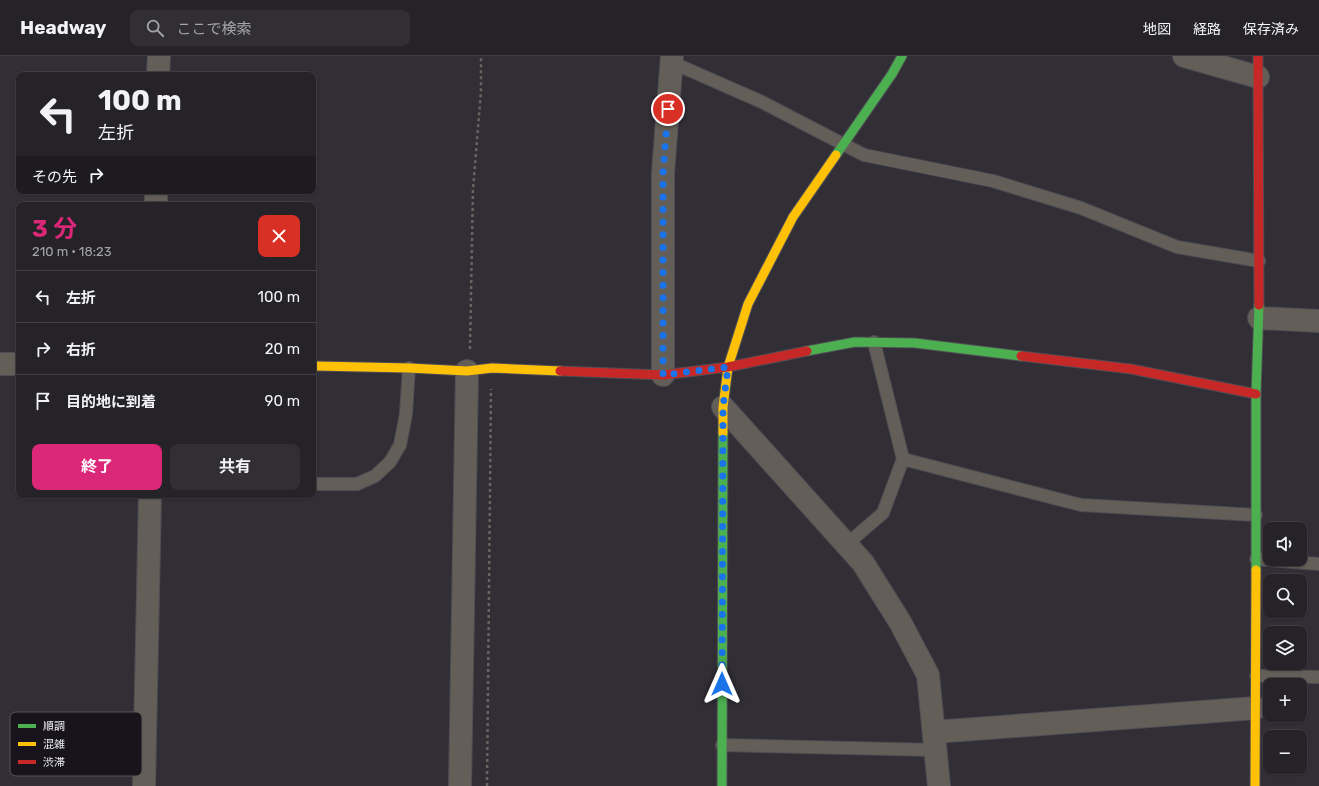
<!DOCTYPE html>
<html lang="ja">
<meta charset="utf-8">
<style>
:root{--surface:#252228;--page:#312f34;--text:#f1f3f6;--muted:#a3a4a8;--line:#423f45;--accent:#db2777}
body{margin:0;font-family:Rubik,"Noto Sans JP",sans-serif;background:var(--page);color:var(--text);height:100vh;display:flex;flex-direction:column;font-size:15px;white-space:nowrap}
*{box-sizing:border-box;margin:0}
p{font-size:13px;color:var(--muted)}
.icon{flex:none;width:22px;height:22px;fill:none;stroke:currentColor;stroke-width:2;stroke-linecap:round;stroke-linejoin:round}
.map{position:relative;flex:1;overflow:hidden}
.details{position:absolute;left:16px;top:146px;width:300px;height:296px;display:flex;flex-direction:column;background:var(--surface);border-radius:8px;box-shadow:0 1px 3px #0004,0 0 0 1px var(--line)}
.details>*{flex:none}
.hud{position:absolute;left:16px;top:16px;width:300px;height:122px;border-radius:8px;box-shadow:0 1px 3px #0004,0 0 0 1px var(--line);background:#252228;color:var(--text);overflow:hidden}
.controls{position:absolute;left:1263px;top:466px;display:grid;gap:8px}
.controls a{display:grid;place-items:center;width:44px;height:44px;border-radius:8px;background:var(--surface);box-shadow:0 1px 3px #0004,0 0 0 1px var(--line);font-size:20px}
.pin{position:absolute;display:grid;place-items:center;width:34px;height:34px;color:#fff;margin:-17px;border:2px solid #fff;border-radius:50%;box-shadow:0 1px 4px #0007}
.me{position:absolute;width:44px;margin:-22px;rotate:0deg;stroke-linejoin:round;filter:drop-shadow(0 0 3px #0008)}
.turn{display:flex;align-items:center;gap:14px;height:84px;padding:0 16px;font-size:18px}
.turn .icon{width:52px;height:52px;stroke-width:2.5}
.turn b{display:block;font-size:28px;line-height:34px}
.then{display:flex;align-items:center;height:38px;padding:0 16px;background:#0003;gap:8px;font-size:15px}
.round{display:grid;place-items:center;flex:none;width:42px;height:42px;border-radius:8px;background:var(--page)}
.headline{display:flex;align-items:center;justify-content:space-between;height:68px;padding:0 16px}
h1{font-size:24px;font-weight:700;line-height:30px;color:var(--accent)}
.cta{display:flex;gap:8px;margin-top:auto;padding:8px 16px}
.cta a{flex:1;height:46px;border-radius:8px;background:var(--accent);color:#fff;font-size:16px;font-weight:700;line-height:46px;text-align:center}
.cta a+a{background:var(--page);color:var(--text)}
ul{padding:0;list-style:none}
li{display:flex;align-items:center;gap:12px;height:52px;padding:0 16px;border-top:1px solid var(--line)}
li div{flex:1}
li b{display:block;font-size:15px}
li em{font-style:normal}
header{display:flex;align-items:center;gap:24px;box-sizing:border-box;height:56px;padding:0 20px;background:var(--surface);border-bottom:1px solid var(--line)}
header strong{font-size:19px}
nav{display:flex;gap:22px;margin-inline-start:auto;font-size:14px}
.search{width:280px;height:36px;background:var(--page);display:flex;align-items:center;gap:10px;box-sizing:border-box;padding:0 14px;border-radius:8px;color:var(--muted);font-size:15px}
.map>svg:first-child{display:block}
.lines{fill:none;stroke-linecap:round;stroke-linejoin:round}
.lane-casing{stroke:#4f4d54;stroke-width:14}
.street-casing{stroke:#4f4d54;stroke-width:24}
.fast-casing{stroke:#4f4d54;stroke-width:11}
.slow-casing{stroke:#4f4d54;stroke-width:11}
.jam-casing{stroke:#4f4d54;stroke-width:11}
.path{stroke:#676461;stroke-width:2.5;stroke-dasharray:3 3;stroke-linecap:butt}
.lane{stroke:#635f58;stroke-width:12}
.street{stroke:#635f58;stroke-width:22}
.fast{stroke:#4caf50;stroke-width:9}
.slow{stroke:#ffc107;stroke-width:9}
.jam{stroke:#c62828;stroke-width:9}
.route{stroke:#1a73e8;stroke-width:7;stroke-dasharray:0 12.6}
.key{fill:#17151b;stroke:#58555c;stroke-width:1}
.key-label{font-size:11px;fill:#eeebf4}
</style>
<header>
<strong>Headway</strong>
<div class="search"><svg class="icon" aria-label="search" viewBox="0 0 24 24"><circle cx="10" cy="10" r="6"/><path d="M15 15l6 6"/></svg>ここで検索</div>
<nav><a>地図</a><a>経路</a><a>保存済み</a></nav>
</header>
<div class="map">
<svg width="1319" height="730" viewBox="0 0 1319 730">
<rect width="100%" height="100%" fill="#312e36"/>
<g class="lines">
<defs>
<path id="lane" d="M671,6L762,46L864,99L993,125L1081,152L1177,191L1259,205
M903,403L1081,449L1256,459
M313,428H357L375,420L390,406L400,389L406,358L409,312
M847,488L883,457L903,403L874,286
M1256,503L1319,508
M1256,620L1319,621
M722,689L935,694"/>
<path id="street" d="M1184,0L1258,21
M158,19L159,0
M156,149V135
M1259,262L1319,265
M0,308H19
M663,319V117L672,0
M723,351L863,507L900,566L928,619L939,730
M934,676L1256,652
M144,730L150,439
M460,730L467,315"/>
<path id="fast" d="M836,99L892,18L902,0
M807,295L855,286L915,287L1021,300
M1256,514V338L1259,249
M722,730L723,377"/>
<path id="slow" d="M315,310L409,312L467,315L492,312L560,315
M723,377V351L728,311L748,248L793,161L836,99
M1255,730L1256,514"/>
<path id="jam" d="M1258,0L1259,249
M1021,300L1131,313L1256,338
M560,315L663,319L728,311L807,295"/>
</defs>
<use href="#lane" class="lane-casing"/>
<use href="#street" class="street-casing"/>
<use href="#fast" class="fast-casing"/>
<use href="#slow" class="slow-casing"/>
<use href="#jam" class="jam-casing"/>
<path class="path" d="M470,293L473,133L481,35V0
M487,730L491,333"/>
<use href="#lane" class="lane"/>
<use href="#street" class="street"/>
<use href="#fast" class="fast"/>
<use href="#slow" class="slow"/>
<use href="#jam" class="jam"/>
</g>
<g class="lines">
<path class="route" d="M668,53L663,117V319L728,311L723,351L722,628"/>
</g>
<rect x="10" y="656" width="132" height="64" rx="6" class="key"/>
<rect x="18" y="668" width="18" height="4" fill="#4caf50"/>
<rect x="18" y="686" width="18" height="4" fill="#ffc107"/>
<rect x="18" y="704" width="18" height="4" fill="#c62828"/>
<g class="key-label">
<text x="43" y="674">順調</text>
<text x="43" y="692">混雑</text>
<text x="43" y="710">渋滞</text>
</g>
</svg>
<div class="controls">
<a><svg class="icon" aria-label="sound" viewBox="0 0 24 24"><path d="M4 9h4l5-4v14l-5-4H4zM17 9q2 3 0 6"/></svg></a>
<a><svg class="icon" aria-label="search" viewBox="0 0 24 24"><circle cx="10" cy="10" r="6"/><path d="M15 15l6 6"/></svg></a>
<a><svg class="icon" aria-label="layers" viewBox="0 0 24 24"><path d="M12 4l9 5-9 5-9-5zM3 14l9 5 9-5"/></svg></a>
<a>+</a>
<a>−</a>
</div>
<div class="pin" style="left:668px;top:53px;background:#d93025"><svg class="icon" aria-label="arrive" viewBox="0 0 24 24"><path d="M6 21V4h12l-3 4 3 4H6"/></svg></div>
<svg class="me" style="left:722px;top:628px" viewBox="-20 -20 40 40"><path d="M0-17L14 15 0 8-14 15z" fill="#1a73e8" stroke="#fff" stroke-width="4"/></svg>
<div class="hud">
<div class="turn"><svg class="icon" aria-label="left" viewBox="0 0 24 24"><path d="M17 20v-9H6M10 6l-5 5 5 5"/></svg><div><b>100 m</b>左折</div></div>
<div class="then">その先<svg class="icon" aria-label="right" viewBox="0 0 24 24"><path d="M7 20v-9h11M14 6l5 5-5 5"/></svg></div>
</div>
<section class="details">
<div class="headline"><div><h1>3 分</h1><p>210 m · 18:23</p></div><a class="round" style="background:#d93025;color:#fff"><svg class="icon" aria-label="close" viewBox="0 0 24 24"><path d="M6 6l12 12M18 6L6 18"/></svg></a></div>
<ul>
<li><svg class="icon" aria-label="left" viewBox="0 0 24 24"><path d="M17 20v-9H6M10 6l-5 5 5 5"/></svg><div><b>左折</b></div><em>100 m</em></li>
<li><svg class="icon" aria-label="right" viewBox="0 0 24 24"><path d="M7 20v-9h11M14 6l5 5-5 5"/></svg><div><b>右折</b></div><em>20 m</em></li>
<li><svg class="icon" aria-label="arrive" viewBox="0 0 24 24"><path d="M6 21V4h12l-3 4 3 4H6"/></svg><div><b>目的地に到着</b></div><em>90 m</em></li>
</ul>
<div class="cta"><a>終了</a><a>共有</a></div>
</section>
</div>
